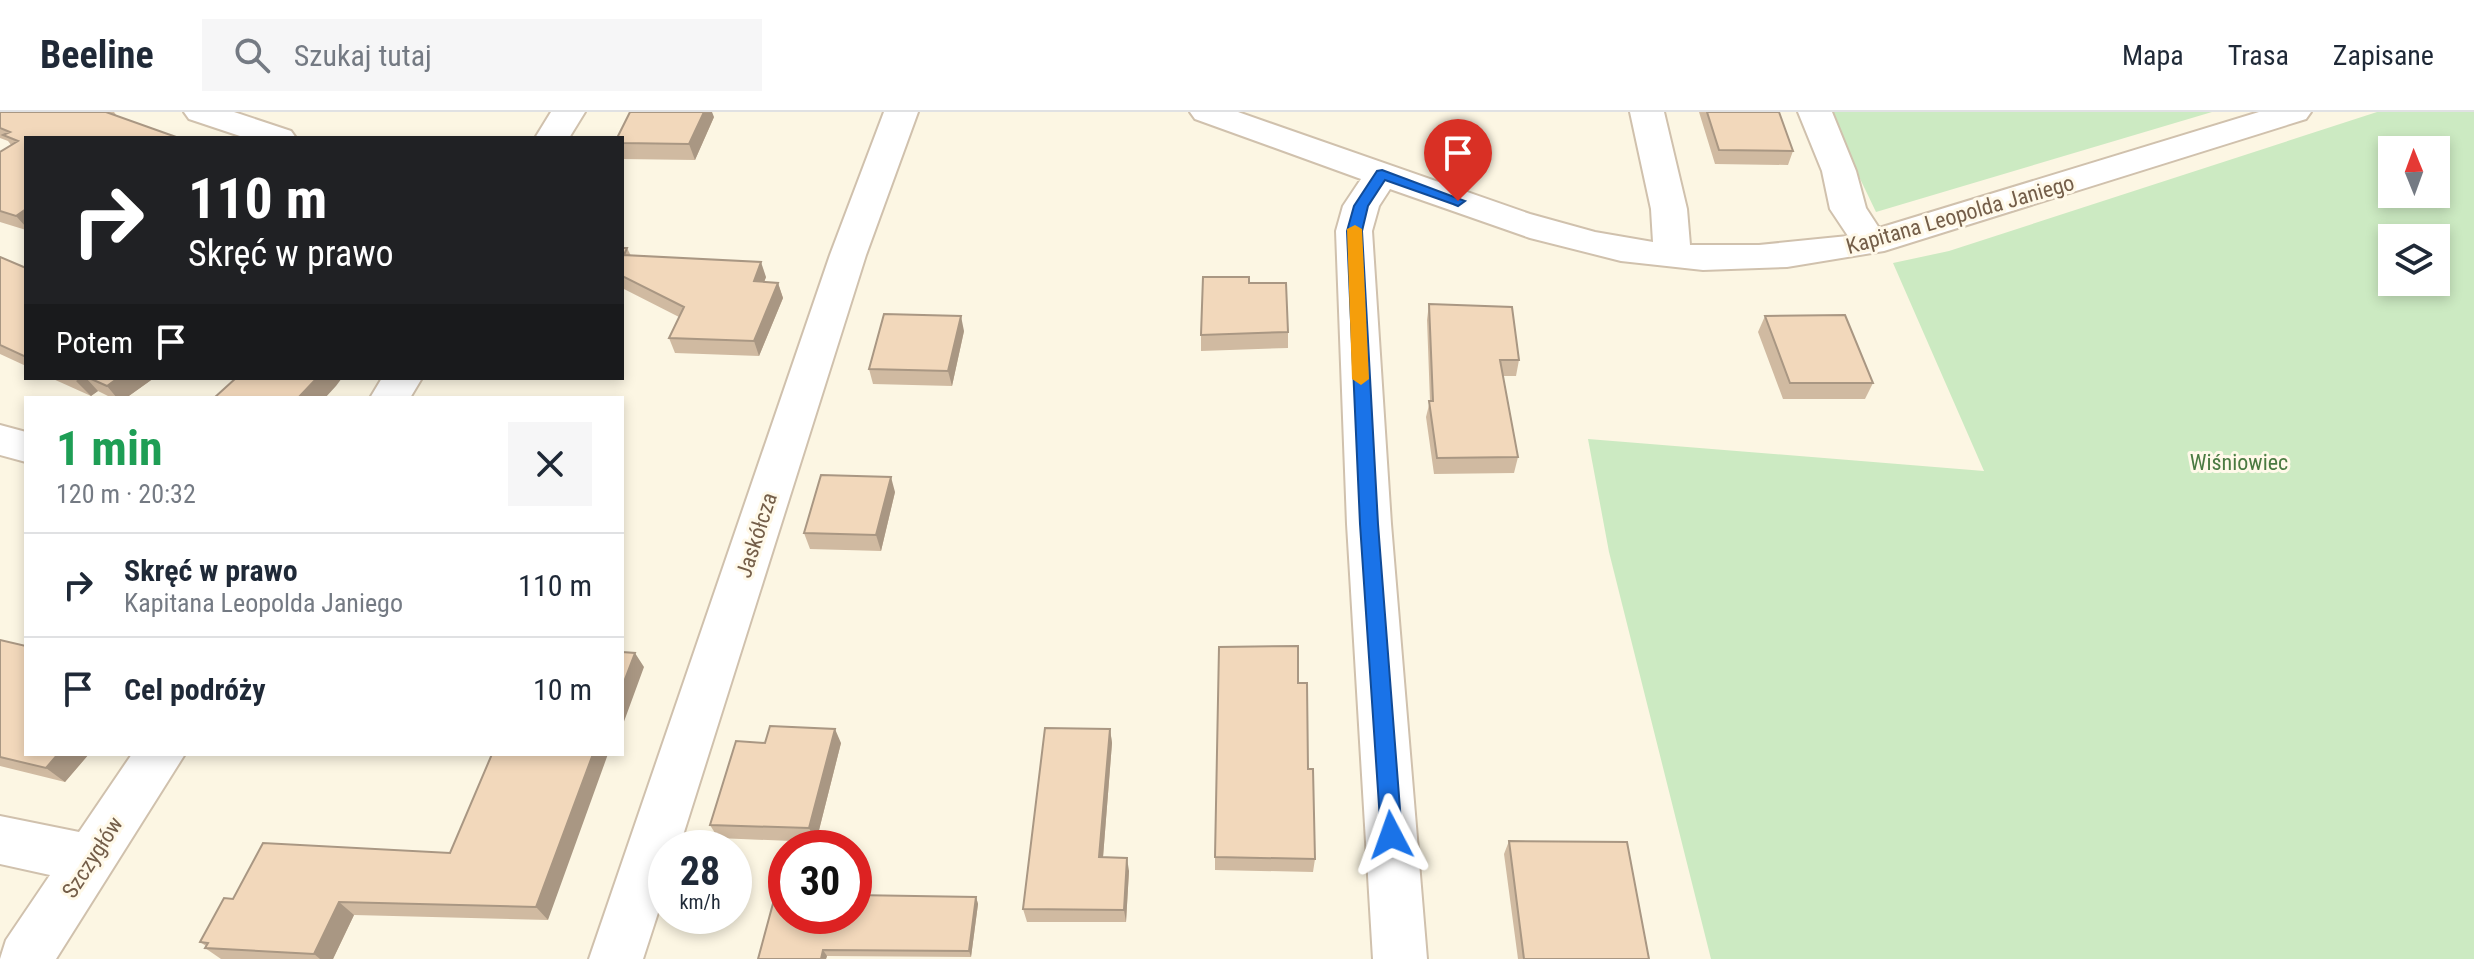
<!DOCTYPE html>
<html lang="pl">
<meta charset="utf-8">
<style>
:root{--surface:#fff;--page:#f6f6f7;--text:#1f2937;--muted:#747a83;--line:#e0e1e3}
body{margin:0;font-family:"Roboto Condensed",sans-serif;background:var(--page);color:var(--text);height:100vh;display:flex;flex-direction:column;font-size:30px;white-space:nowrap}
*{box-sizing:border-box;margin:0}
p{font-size:26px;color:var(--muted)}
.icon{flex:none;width:44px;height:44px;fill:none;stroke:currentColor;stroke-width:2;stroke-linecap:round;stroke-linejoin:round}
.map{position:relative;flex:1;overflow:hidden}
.details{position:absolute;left:24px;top:284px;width:600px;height:360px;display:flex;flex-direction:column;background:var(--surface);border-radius:0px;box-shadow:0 4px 12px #0003}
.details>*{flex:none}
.guide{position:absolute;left:24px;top:24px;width:600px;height:244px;border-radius:0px;box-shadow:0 4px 12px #0003;background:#202124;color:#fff;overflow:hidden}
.needle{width:52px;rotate:359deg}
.buttons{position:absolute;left:2378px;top:24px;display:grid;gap:16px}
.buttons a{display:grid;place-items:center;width:72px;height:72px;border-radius:0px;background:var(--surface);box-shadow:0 4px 12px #0003;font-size:40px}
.speed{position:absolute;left:648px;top:718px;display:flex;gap:16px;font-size:40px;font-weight:700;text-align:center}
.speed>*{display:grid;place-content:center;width:104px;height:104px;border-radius:50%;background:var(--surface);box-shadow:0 4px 12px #0003;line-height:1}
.speed small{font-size:20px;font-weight:400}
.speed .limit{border:12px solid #d22;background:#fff;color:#111}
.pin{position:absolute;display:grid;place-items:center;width:68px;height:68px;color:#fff;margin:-82px -34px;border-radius:50% 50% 50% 0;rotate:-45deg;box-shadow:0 0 8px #0007}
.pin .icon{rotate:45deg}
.me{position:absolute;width:88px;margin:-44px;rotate:356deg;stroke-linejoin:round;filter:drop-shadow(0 0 6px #0008)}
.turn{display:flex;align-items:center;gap:28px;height:168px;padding:0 32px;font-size:36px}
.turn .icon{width:104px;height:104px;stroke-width:2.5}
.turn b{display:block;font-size:56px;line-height:68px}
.then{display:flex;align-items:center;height:76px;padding:0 32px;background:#0003;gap:16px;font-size:30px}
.round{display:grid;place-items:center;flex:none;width:84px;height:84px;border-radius:0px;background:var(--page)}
.overview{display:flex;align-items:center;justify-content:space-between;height:136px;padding:0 32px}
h1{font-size:48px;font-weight:700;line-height:60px;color:#1e9e55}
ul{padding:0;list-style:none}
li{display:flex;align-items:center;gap:24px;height:104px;padding:0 32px;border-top:2px solid var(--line)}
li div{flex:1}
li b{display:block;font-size:30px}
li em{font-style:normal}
header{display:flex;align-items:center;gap:48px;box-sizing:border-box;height:112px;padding:0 40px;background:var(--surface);border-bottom:2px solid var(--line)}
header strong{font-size:38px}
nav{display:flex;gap:44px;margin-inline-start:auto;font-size:28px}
.search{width:560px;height:72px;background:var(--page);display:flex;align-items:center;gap:20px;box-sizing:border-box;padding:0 28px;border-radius:0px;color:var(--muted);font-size:30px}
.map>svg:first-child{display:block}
.green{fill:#cceac2;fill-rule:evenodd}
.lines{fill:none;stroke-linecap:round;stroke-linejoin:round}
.street-casing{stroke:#d0c1ad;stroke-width:4}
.street{fill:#fff;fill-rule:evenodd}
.wall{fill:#d0baa1}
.shaded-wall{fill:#a99783}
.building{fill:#f2d8bb;stroke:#a99783;stroke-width:2}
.route{fill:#1a73e8;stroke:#114b97;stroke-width:2}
.slow{fill:#f59e0b}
.labels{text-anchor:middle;stroke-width:6;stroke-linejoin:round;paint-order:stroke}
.street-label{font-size:22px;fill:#745e49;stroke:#fff9e9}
.park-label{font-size:22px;fill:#4a7a41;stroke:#fff9e9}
</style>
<header>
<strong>Beeline</strong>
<div class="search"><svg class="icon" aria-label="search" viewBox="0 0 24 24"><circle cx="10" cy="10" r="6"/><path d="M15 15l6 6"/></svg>Szukaj tutaj</div>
<nav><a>Mapa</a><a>Trasa</a><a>Zapisane</a></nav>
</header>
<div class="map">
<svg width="2474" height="847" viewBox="0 0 2474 847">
<rect width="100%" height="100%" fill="#fcf6e3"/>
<path class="green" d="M1828,0H2212L1876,100Z
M2377,0H2474V847H1711L1609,440L1588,327L1984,359L1893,151L1949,139ZM2392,38H2436V82H2392ZM2392,126H2436V170H2392Z"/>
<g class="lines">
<defs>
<path id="street" d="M184,0H234L291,19L296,26H246L189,7Z
M551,0H585L569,26H535Z
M884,0H918L866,143L679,736H666V776L643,847H589L830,143Z
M1190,0H1238L1530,102L1595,120L1653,130L1651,97L1630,0H1664L1687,97L1690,133H1759L1848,124L1830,97L1822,59L1798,0H1832L1856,59L1866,96L1879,116L2259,0H2311L2306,7L1884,139L1787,155L1703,158L1621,149L1530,126L1390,77L1379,94L1372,119L1391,412L1427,847H1373L1347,412L1336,119L1343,94L1361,67L1195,7Z
M382,266H422L410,286H370Z
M0,313L26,320V350L0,343Z
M132,642H185L56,847H0L6,828L50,763L0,752V704L79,720Z"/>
</defs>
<use href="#street" class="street-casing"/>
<use href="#street" class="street"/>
</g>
<path class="wall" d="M0,0H114L117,4L26,26V118L0,110V40L11,33L8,29L0,26Z
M1699,0H1779L1793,39L1788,53L1715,52Z
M714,5L695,48L622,47V31Z
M622,136H627L631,144L766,165L764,170L778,171L783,186L759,244L675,241L669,226L679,205L622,176Z
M0,145L26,156V254L0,242Z
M1249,171L1288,220V236L1201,239V223Z
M1429,192L1519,248L1516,264H1503L1518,345L1514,361L1434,362L1426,305L1430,289L1427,208Z
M1765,204L1873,271L1865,287H1783L1758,220Z
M964,219L952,274L873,272L869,257Z
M51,266H154L126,286H112L98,279L91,284Z
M895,380L881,439L810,437L804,421Z
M0,528L26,642H89L65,670L0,654Z
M1298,571L1308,657L1315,747L1313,760L1215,758V745Z
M1110,617L1112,631L1103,745L1129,759L1126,810H1027L1023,797Z
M765,631H841L816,730L718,726L710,713Z
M492,642L548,808L354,803L333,847H221L205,836L206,834L200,830L233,787L450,741Z
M1509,729L1649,847H1518L1504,742Z
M976,785L978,792L971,845L827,844L826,847H758L786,804Z"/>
<path class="shaded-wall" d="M704,0H712L714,5L695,48L689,32Z
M26,97V115L16,104Z
M761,150L766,165L759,184L754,169Z
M778,171L783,186L759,244L754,229Z
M961,204L964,219L952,274L948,259Z
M80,266H86L98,279L91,284L76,269Z
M118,266H154L126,286H117L107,274Z
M317,266H342L336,274L325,286H297Z
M891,365L895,380L881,439L876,423Z
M635,541L644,555L622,615V575Z
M835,617L841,631L816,730L809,716Z
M1110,617L1112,631L1102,758L1099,745Z
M58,642H89L65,670L46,656Z
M593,642H608L548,808L536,795Z
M1127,746L1129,759L1126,810L1124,798Z
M976,785L978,792L971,845L969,839Z
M339,790L354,803L333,847H320L314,842Z
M823,838L827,844L826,847H821Z"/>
<path class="building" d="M0,0H106L179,26H26V97L16,104L0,99V40L18,29L3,23L10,20L0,16Z
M630,0H704L689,32L622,31V26H617Z
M1707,0H1779L1793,39L1719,38Z
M622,136H627L624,143L761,150L754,169L778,171L754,229L669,226L684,195L622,164Z
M0,145L26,156V245L0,233Z
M1203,165H1249V171H1286L1288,220L1201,223Z
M1429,192L1512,195L1519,248H1500L1518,345L1437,346L1429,289H1433Z
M884,202L961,204L948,259L869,257Z
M1845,203L1873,271H1790L1765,204Z
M89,266H118L107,274Z
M236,266H317L298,286H214Z
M821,363L891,365L876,423L804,421Z
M0,528L26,534V642H58L46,656L0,645Z
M1298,534V571H1307L1308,657H1313L1315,747L1215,745L1219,535Z
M622,540L635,541L622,575Z
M770,614L835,617L809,716L710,713L736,629L765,631Z
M1045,616L1110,617L1099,745L1127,746L1124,798L1023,797Z
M492,642H593L536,795L339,790L314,842L205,836L208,831L200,830L224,786L233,787L263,731L450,741Z
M1509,729L1627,730L1649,847H1524Z
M778,773H786V804H854V783L976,785L969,839L823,838L821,847H758Z"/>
<path class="route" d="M1382,58L1465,89L1458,94L1453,92L1385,68L1368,94L1362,119L1378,412L1402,723L1399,730L1391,733L1384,730L1381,723L1360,412L1347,119L1354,94L1377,59Z"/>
<path class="slow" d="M1355,113L1362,117L1369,267L1361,273L1352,267L1347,117Z"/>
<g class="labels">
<g class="street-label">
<text transform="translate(1960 102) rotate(-16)" y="8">Kapitana Leopolda Janiego</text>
<text transform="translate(756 423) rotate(-72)" y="8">Jaskółcza</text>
<text transform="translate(92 745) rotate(-57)" y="8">Szczygłów</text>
</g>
<g class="park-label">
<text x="2239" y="358">Wiśniowiec</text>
</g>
</g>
</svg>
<div class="buttons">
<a><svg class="needle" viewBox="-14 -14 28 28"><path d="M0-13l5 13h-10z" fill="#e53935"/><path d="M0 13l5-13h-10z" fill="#747a83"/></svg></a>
<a><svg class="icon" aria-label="layers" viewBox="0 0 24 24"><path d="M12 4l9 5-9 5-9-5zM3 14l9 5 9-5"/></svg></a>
</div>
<div class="speed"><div>28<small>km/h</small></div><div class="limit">30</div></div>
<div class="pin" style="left:1458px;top:89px;background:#d93025"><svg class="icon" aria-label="arrive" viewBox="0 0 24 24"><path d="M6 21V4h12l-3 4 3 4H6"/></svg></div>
<svg class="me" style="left:1391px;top:723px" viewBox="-20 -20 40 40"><path d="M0-17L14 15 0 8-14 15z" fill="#1a73e8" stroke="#fff" stroke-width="4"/></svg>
<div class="guide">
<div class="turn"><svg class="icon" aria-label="right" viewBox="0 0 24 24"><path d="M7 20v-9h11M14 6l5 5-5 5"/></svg><div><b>110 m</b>Skręć w prawo</div></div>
<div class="then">Potem<svg class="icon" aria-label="arrive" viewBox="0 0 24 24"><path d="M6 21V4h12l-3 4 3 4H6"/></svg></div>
</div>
<section class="details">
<div class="overview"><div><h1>1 min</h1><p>120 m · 20:32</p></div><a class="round"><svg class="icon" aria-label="close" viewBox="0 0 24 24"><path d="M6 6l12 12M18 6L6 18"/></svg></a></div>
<ul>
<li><svg class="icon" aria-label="right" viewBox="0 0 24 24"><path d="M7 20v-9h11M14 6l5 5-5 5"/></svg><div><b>Skręć w prawo</b><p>Kapitana Leopolda Janiego</p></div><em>110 m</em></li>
<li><svg class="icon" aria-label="arrive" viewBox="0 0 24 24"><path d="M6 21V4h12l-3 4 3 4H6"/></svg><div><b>Cel podróży</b></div><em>10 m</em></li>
</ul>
</section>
</div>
